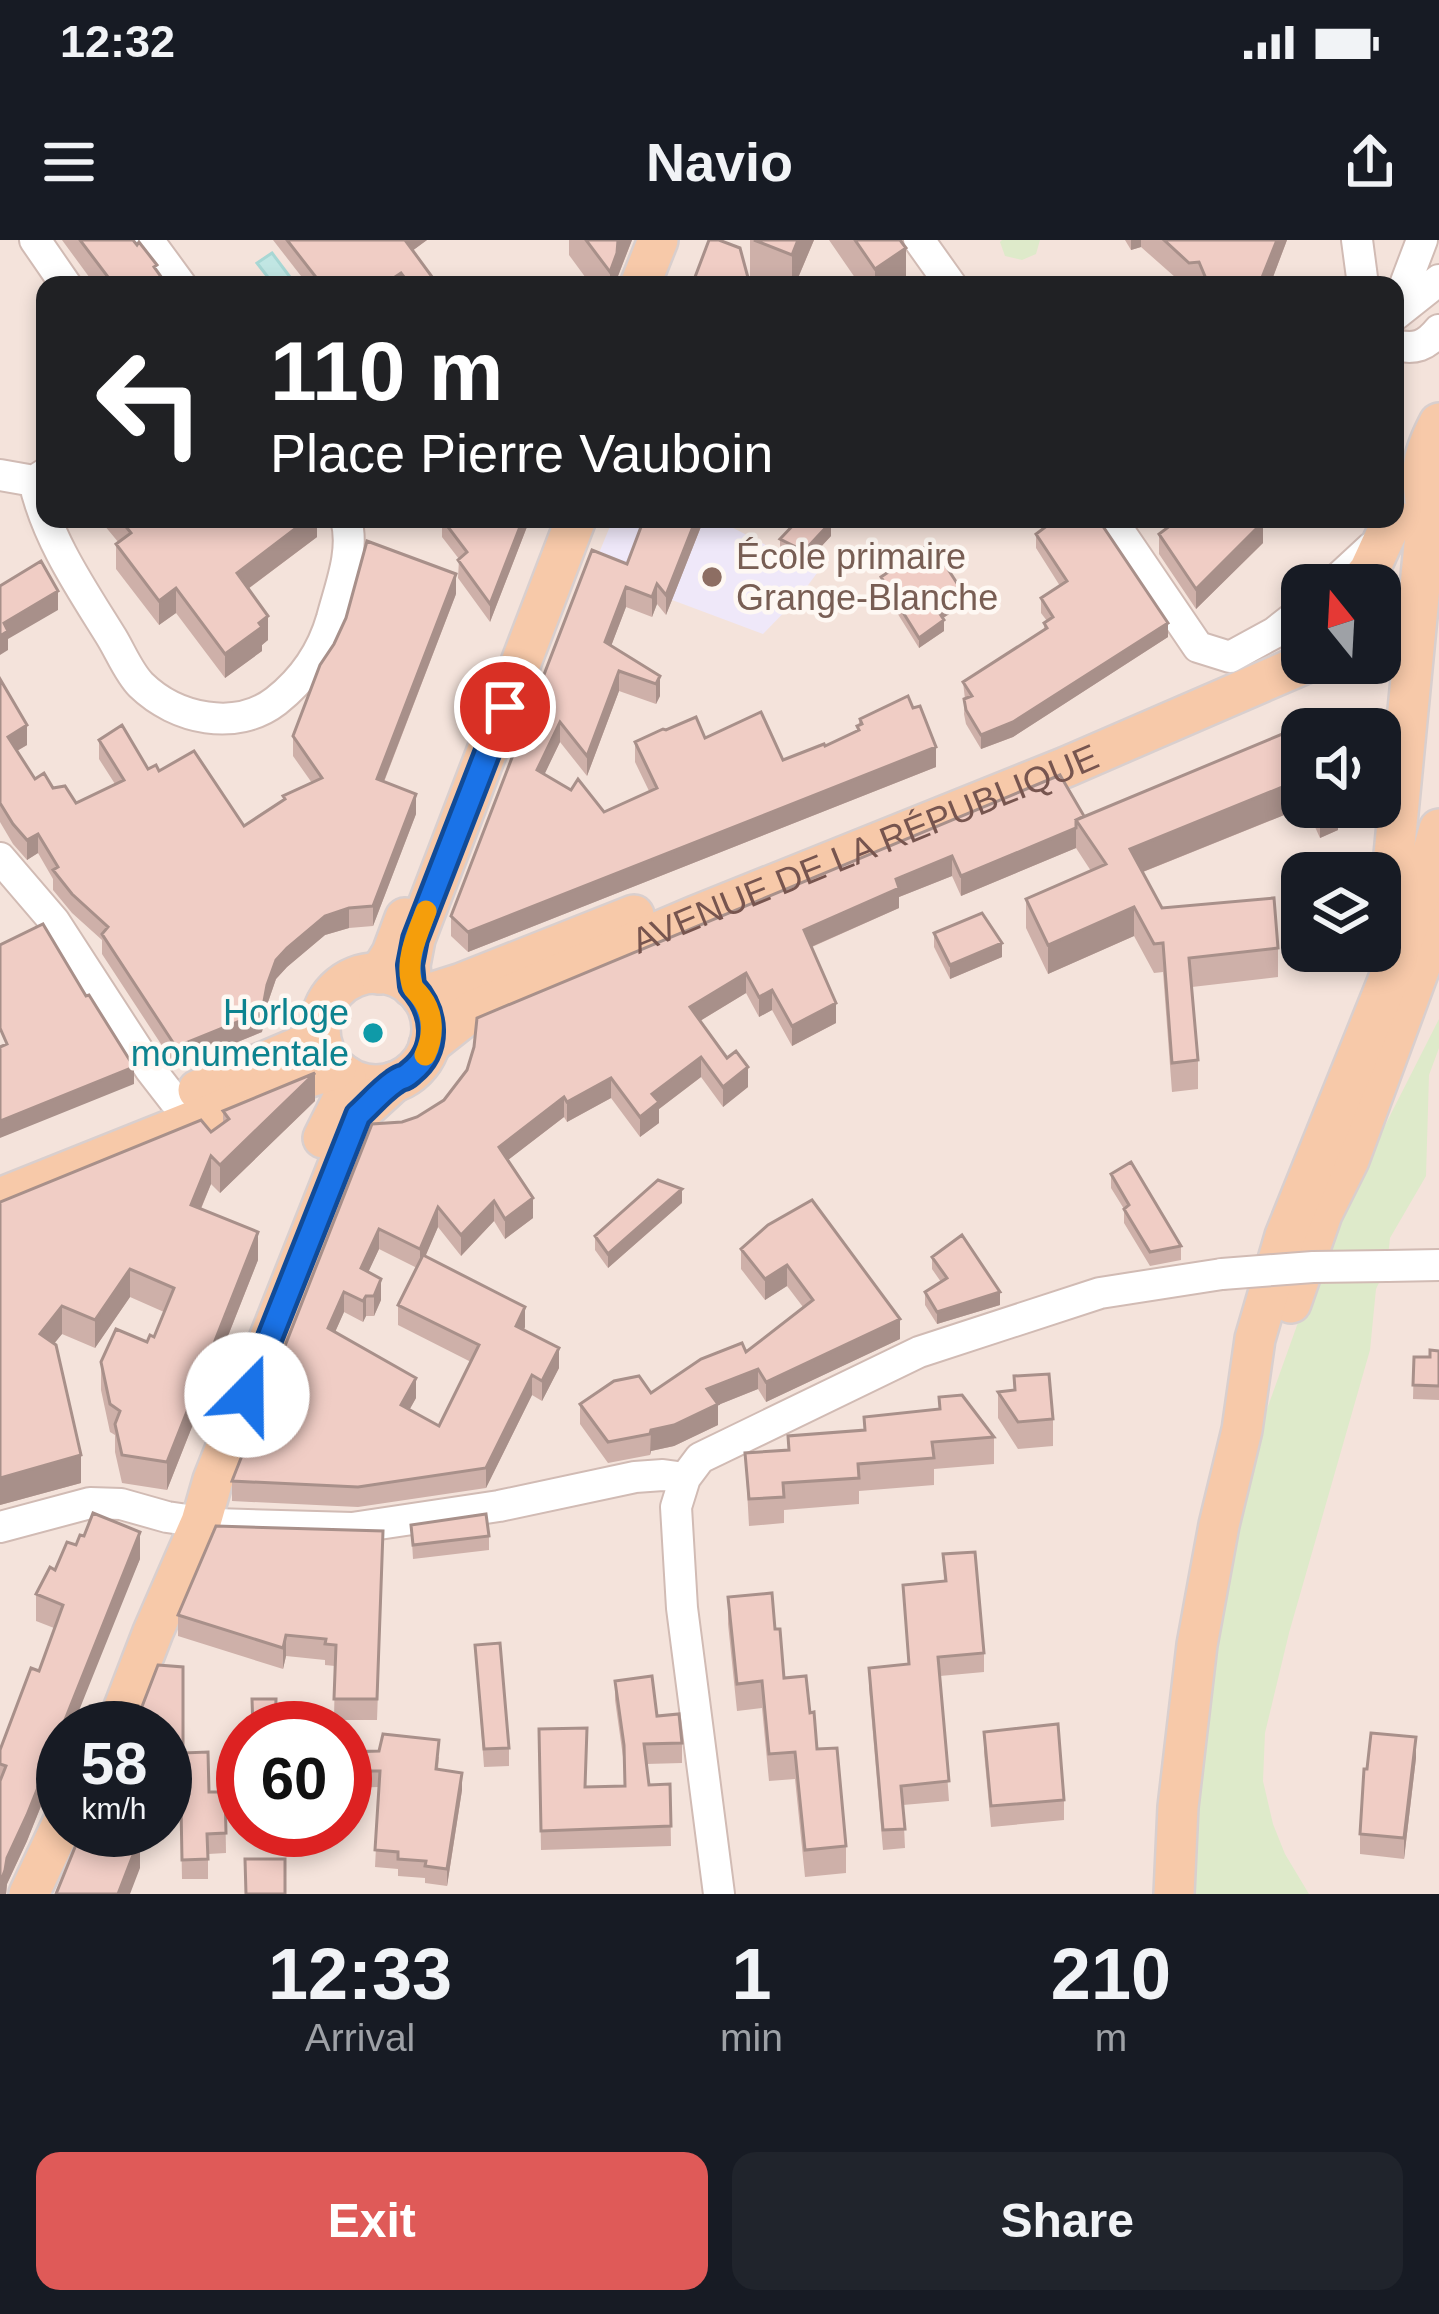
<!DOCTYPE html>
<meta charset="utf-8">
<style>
:root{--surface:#171b24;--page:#20242c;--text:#f1f3f6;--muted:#9ea1a6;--accent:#df5a58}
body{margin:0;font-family:Arial,sans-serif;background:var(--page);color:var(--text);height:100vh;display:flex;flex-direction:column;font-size:45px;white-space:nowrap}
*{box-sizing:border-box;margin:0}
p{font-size:39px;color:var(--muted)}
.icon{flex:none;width:66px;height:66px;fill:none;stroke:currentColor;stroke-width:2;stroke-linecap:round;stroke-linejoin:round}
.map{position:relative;height:1654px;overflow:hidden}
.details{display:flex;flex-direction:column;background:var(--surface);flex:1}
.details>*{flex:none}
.guide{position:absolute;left:36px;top:36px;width:1368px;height:252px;border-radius:24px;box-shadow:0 6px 18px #0003;background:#202124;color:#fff;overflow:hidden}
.needle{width:78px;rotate:342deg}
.fabs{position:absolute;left:1281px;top:324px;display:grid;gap:24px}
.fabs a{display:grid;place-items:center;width:120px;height:120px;border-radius:24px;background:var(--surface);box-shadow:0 6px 18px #0003;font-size:60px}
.speed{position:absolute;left:36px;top:1461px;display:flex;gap:24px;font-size:60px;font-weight:700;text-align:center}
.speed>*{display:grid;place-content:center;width:156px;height:156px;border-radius:50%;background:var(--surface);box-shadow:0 6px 18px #0003;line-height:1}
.speed small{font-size:30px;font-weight:400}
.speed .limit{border:18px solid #d22;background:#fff;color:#111}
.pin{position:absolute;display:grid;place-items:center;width:102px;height:102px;color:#fff;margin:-51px;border:6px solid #fff;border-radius:50%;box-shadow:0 3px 12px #0007}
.me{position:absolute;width:132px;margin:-66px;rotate:22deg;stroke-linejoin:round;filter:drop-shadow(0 0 9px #0008)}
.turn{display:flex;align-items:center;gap:42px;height:252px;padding:0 36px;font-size:54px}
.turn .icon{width:156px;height:156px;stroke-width:2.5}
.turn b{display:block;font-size:84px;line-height:102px}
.eta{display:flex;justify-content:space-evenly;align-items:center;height:204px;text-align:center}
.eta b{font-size:72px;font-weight:600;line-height:84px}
.button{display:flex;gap:24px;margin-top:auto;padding:24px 36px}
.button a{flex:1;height:138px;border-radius:24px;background:var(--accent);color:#fff;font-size:48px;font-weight:600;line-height:138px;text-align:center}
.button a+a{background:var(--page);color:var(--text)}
.status{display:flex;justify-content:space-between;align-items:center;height:84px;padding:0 60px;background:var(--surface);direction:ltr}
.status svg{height:33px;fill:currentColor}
header{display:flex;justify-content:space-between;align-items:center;height:156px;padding:0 36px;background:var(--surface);font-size:54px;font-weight:600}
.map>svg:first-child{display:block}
.residential{fill:#f4e3db;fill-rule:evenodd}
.education{fill:#efe8f9}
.green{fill:#deeaca}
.water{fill:#c1e6e3;stroke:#a7d7d4;stroke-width:3}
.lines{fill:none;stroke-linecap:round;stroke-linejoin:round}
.minor-casing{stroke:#d1bbb4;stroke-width:34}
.major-casing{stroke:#d9cfce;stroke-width:44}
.minor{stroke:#fff;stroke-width:30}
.major{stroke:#f7c9a9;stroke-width:39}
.minor-bridge-casing{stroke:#d1bbb4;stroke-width:34;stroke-linecap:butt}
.minor-bridge{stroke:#fff;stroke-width:30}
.wall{fill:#ceb0a9;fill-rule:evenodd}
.shaded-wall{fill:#a8908a}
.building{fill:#f0cdc5;stroke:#a8908a;stroke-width:3}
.route-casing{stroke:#114b97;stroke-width:30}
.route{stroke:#1a73e8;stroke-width:21}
.slow{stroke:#f59e0b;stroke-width:21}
.education-dot{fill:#8d6e63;stroke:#fef8f3;stroke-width:4.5}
.culture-dot{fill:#0f9aa8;stroke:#fef8f3;stroke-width:4.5}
.labels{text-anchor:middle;stroke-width:9;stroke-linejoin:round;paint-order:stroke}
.education-label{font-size:36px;fill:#785e54;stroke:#fef8f3;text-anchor:start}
.street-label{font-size:36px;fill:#77554f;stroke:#fef8f3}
.culture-label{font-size:36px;fill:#0d838f;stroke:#fef8f3;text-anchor:end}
</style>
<div class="status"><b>12:32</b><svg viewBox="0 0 49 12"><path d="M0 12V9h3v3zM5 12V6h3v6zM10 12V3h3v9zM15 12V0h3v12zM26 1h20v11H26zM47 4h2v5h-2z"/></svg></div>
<header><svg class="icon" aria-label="menu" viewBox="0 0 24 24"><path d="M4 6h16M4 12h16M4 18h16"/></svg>Navio<svg class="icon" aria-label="share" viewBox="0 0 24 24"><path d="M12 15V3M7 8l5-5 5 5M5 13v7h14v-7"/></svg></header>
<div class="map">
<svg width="1439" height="1654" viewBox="0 0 1439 1654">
<rect width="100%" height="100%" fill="#fcf3ec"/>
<path class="residential" d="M0,0H1439V1654H0ZM45,45H1395V279H45ZM1302,345H1380V423H1302ZM1302,489H1380V567H1302ZM1302,633H1380V711H1302ZM63,1488H165V1590H63ZM243,1488H345V1590H243Z"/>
<path class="education" d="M613,279H716L804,325L820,329L800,356L763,394L592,330Z"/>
<path class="green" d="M1002,0H1040L1036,14L1022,20L1005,16L1000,2Z
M1439,779V808L1429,835L1426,936L1390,998L1387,1026L1376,1049L1370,1110L1289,1393L1265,1493L1263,1541L1273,1584L1285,1614L1309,1654H1191L1211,1433L1232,1306L1267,1169L1329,996Z"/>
<path class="water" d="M272,13L296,45H274L257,23Z"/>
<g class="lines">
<defs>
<path id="minor" d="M35,0L66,45
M148,0L181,45
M919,0L951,45
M1357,0L1363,45
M1406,42L1422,0
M1395,75L1439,40
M1395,105C1415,110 1426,106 1439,90
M0,235L34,241L45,234
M34,241C47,299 81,348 112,398C121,413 129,433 141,445C176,479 236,492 276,461C304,439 322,413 332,378C340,347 355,311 346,279
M1111,279L1198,407L1230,417L1274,393L1302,371
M1331,345L1371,308
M0,618L54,681L150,829L174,860
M1387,1026L1439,1025
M0,1287L90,1263L121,1264L167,1277L215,1284L352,1288L499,1266L635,1237L663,1235L685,1238
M719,1654L682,1368L676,1267L685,1238L700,1218L919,1112L1100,1053L1222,1034"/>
<g id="major">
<path d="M640,45L658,0"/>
<path d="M1357,345L1369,331L1393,279"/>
<path d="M1380,685L1390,656L1427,274C1421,233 1419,221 1439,183"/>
<circle cx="376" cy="789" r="56"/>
<path d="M379,734L392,713L405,678"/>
<path d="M412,747L410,725L415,699L576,279"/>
<path d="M421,756L462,743L634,675"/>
<path id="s1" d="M429,805L472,771L695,676L1066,527L1306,423"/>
<path d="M198,850L320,798"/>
<path d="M323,898L342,860L346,836"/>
<path d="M0,958L278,847L336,829"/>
<path d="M1291,1063L1322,974L1349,920L1439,676"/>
<path d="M116,1488L153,1392L201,1282L213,1240L358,875L394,842"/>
<path d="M29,1654L63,1582"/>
<path d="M1174,1654L1178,1567L1197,1405L1219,1285L1242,1190L1255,1099L1285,996L1387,743L1425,639L1439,589"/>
</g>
</defs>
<use href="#minor" class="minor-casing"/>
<use href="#major" class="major-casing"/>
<use href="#minor" class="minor"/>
<use href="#major" class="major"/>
<defs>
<path id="minor-bridge" d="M1222,1034L1313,1027L1387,1026"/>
</defs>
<use href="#minor-bridge" class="minor-bridge-casing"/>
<use href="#minor-bridge" class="minor-bridge"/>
</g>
<path class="wall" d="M62,0H133L167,45H95Z
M273,0H427L413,10L438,45H308Z
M569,0H632L618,36L617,45H591L569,15Z
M750,0H814L795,45H770L750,37Z
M829,0H900L906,45H860Z
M1125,0H1287L1270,45H1184L1141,7L1131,10Z
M99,279H317V297L248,349L268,400L262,405V411L225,438L176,373L159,385L116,329V304L119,303Z
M442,279H530L490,382L458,338L459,319L442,297Z
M644,279H704L666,375L657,364L652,377L626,367L611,406L660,436V456L656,464L619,451L587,536L560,502L544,534L604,572L649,551L635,522V502L705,498L783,520L825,506L857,490L860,479L936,527L468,712L451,696V676L627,324Z
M1048,279H1098L1168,397L1013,497L981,509L966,484L964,474L965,459L963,442L1044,390V383L1047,381L1041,373V358L1060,346L1036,308V294L1050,283Z
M1159,294L1263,303L1196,369L1159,314Z
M831,296L804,325L780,313V299Z
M881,337L964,365L943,378L944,391L919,408L881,347Z
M456,354L384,542L416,574L373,686L349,688L325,695L287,727L276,739L267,765L262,792L176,827L102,714V700L72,673L53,650V639L38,613L27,620L13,604L0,582V439L27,505L17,511L35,539L76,563L115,544L99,519V500L148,529L159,531L244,586L283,560V556L312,543L293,516V496Z
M1060,535L1084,576L1304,567L1143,632L1162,668L1278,708V737L1192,747L1198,820V849L1172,852L1163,732L1154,733L1134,696L1048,734L1026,688V659L1091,631L1076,608L961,656L952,636L899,657V668L812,707L836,783L792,806L772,770L759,777L746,753L700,781L748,847L723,867L701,837L659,869V883L640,897L611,858L567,882L564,877L508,920L533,978L505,999L494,981L461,1016L438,987L425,1016L525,1087L524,1090L559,1128L542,1161L532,1155L486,1248L358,1267L232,1261V1241L402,882L417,877ZM379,1009L417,1028L398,1065V1085L471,1122L439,1186L409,1170L416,1158L335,1092L344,1072L363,1082L366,1076H374L381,1060L368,1032Z
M1306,567H1338V590L1320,598Z
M934,693L1002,717L950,739L934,707Z
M315,861L220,953L211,944L201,969L258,1020L167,1250L122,1243L115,1212V1195L110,1192L101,1150V1122L147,1102L154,1097L164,1072L130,1057L95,1108L62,1094L54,1103L81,1243L0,1265V962L211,892L223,883V871Z
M1111,934L1181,1006V1020L1150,1026L1124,983V969L1111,948Z
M682,963L608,1028L595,1010V996Z
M768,985L900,1099L766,1162L758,1149L718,1165V1185L674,1206L651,1211L650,1215L608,1223L580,1184V1164L651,1153L746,1112L803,1067L787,1046L765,1060L741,1029V1009Z
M932,1017L1000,1065L937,1084L925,1065V1052L941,1042L932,1029Z
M1439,1111V1160L1413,1159L1414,1117H1430Z
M1014,1136L1053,1179V1206L1018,1209L998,1178V1152L1014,1150Z
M864,1177L994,1197V1224L934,1229V1245L859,1251V1264L784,1270V1283L749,1286L745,1213L788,1210L864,1190Z
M411,1285L489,1296V1310L413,1319Z
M76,1305L140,1319L63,1488V1511L27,1601L7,1644L6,1654H0V1510L39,1431L54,1388L36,1381V1354Z
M383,1312L377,1480H334L335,1426L325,1425V1420L286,1416L283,1429L178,1396V1375Z
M943,1314L984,1413V1432L940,1436L949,1561L903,1565L905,1608L883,1610L869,1448V1428L908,1425L903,1345L944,1341Z
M728,1357L775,1389L784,1438L810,1473L817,1509L846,1606V1633L805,1637L795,1539L769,1541L762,1468L737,1471L728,1384Z
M475,1405L509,1508V1526L484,1527Z
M615,1441L657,1476L682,1503V1523L646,1524L649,1545L670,1544L671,1606L541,1610L539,1489L586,1547L625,1546L624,1524L615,1460Z
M165,1488L209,1552H225L226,1613L208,1614V1639H182L180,1533H165Z
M984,1492L1064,1560V1580L991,1587L984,1512Z
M345,1512L439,1517L438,1529L462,1550L447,1646L425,1643V1638L398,1636V1629L375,1627L379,1547L345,1548Z
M1416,1518L1404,1619L1360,1614V1594L1367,1529Z"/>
<path class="shaded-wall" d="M404,0H427L404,17Z
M618,0H632L618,36L617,45H610V32Z
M798,0H814L795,45H792V15Z
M1131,0H1141V7L1131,10Z
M1277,0H1287L1270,45H1259Z
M906,8V45H875V29Z
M401,33V45H383Z
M308,279H317V297L237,357V333Z
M523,279H530L490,382V364Z
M696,279H704L666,375V355Z
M831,282V296L804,325V311Z
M1263,282V303L1196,369V349Z
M456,334V354L377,559V539Z
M657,344V364L652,377V357Z
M626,347V367L605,422V402Z
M176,348V373L159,385V361Z
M58,351V370L8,399V410L0,415V396L4,383Z
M964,354V365L938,381V371Z
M268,376V400L262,405V411L225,438V414Z
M944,380V391L919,408V398Z
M1168,383V397L1013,497L981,509V495Z
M619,431V451L587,536V516Z
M660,436V456L656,464V444Z
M560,482V502L537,550V530Z
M27,485V505L8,516V497Z
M936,507V527L468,712V692Z
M1302,539V567H1304L1130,637V609Z
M416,554V574L373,686V666Z
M1326,567H1338V590L1320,598V569Z
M1076,588V608L961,656V636Z
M38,594V613L27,620V600Z
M952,616V636L899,657V668L804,710V690L896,639Z
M1134,667V696L1048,734V705Z
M349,668V688L325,695L287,727L276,739L267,765L262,792L176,827V807L325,676Z
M1002,703V717L950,739V725Z
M746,733V753L690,787V767Z
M772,750V770L759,777V757Z
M836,763V783L792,806V786Z
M701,817V837L659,869V883L640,897V877L652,854Z
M134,827V844L0,898V881Z
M748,827V847L723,867V847Z
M315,833V861L220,953V925Z
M611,838V858L567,882V862Z
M564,857V877L499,927V907Z
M211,916V944L191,992V965Z
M682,949V963L608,1028V1014Z
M533,958V978L505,999V979Z
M494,961V981L461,1016V995Z
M438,967V987L420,1029V1009Z
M379,989V1009L361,1048V1028Z
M258,992V1020L167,1250V1222Z
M787,1025V1046L765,1060V1039Z
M130,1029V1057L95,1108V1080Z
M381,1039V1060L374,1076V1056Z
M344,1052V1072L328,1108V1088Z
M1000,1052V1065L937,1084V1072Z
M366,1056V1076L363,1082V1061Z
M62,1066V1094L40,1121V1094Z
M525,1067V1087L516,1106V1086Z
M900,1079V1099L766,1162V1142Z
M559,1108V1128L542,1161V1141Z
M758,1129V1149L718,1165V1185L674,1206L651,1211L650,1215L651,1190L707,1149Z
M532,1135V1155L486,1248V1228Z
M416,1138V1158L401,1185V1165Z
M81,1215V1243L0,1265V1238Z
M140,1292V1319L72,1488H63V1511L27,1601L7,1644L6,1654H0V1644L7,1618Z
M286,1395V1416L283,1429V1408Z
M1416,1497V1518L1404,1619V1598Z
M462,1533V1550L447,1646V1629Z
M140,1597V1628L130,1654H118Z"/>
<path class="building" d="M80,0H133L137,5L139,2L157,25L154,27L167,45H114Z
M287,0H405L438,45H410L401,33L383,45H339L335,39L327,45H322Z
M586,0H618L617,13L610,32Z
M709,0H719L740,8L750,45H692Z
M754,0H798L792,15Z
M855,0H900L906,8L875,29Z
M1164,0H1277L1259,45L1207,41L1199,22L1189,23Z
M120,279H308L237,333L268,376L259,383L262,387L225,414L176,348L159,361L116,304L131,293Z
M442,279H523L490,364L458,320L467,312Z
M644,279H696L666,355L657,344L652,357L626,347L605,402L660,436L656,444L619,431L587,516L560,482L537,530L571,550L578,539L604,572L657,548L635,502L663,489L666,490L696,477L705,498L761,472L783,520L824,504L825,506L859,490L857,486L862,484L860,479L908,456L913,468L920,466L936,507L468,692L451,676L592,310L627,324Z
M799,279H828L831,282L804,311L780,299Z
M1056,279H1098L1168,383L1013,482L981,495L966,470L964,459L972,456L963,442L1047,388L1044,383L1053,377L1041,358L1067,341L1036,294Z
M1179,279H1260L1263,282L1196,349L1159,294Z
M367,301L456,334L377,539L416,554L373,666L349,668L325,676L287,708L276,720L267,745L262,772L176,807L102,694L108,687L72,654L53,630L58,627L38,594L27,600L13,584L0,563V439L27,485L8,497L35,539L44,533L53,548L65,546L76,563L124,540L99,500L122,485L148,529L156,525L159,531L194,511L244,586L285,559L283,556L322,538L293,496L320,425L334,404L346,378Z
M931,303L964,354L938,371L944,380L919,398L881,337Z
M41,321L58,351L4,383L8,391L0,396V346Z
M1304,485L1306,489H1302V539L1130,609L1162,668L1274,658L1278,708L1189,718L1198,820L1172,823L1163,703L1154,704L1134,667L1048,705L1026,659L1106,624L1076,580Z
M1060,535L1084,576L1076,580V588L961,636L952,616L896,639L899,648L804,690L836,763L792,786L772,750L759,757L746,733L690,767L727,818L736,811L748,827L723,847L701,817L652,854L659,862L640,877L611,838L567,862L564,857L499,907L533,958L505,979L494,961L461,995L438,967L420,1009L379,989L361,1028L381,1039L374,1056H366L363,1061L344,1052L328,1088L416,1138L401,1165L439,1186L479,1105L398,1065L423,1015L525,1067L516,1086L559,1108L542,1141L532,1135L486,1228L358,1247L232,1241L372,884L402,882L417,877L444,860L467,830L474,807L477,778Z
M982,673L1002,703L950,725L934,693Z
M43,684L86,756L89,755L134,827L0,881V807L7,804L0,788V705Z
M315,833L220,925L211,916L191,965L258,992L167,1222L122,1215L115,1184L120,1171L110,1164L101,1122L116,1089L147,1102L150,1095L154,1097L174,1048L130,1029L95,1080L62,1066L40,1094L56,1105L81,1215L0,1238V962L201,880L211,892L229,879L223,871Z
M1131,922L1181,1006L1150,1012L1124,969L1129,965L1111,934Z
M658,940L682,949L608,1014L595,996Z
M812,960L900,1079L766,1142L758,1129L707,1149L718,1164L674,1185L651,1190L650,1194L608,1202L580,1164L614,1141L639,1136L651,1153L701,1119L742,1103L746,1112L813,1060L787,1025L765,1039L741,1009L768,985Z
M962,995L1000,1052L937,1072L925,1052L947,1038L932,1017Z
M1430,1110L1439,1111V1146L1413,1145L1414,1117H1430Z
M1049,1134L1053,1179L1018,1182L998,1152L1015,1150L1014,1136Z
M962,1155L994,1197L932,1202L934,1218L858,1224L859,1238L783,1243L784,1257L749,1259L745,1213L789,1210L788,1196L865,1190L864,1177L940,1169L939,1157Z
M93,1273L140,1292L27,1575L7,1618L5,1630L0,1644V1541L6,1526L0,1524V1510L31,1428L39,1431L63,1365L36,1354L50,1327L55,1330L67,1302L76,1305L80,1295L84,1296Z
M486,1274L489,1296L413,1305L411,1285Z
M216,1286L383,1291L377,1459H334L336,1405L325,1404L326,1399L286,1395L283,1408L178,1375Z
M975,1312L984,1413L938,1417L949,1541L901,1546L905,1589L883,1590L869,1428L909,1424L903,1345L946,1341L943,1314Z
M772,1353L775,1389H780L784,1438L806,1436L810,1473L814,1472L817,1509L837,1508L846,1606L805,1610L795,1512L769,1514L762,1441L737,1444L728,1357Z
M500,1403L509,1508L484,1509L475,1405Z
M158,1425L183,1427V1513L208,1512L209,1552H225L226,1593L207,1594L208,1619L182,1620L180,1513H165V1488H128L138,1477Z
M652,1436L657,1476L679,1474L682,1503L644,1504L649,1545L670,1544L671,1586L541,1591L539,1489L587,1488L585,1547L625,1546L624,1505L615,1441Z
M252,1459H276L275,1488H253Z
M1058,1484L1064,1560L991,1566L984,1492Z
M1371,1493L1416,1497L1404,1598L1360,1594L1364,1529H1367Z
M383,1494L439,1500L436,1529L462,1533L447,1629L425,1626L426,1621L398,1619V1612L375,1610L380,1531H345V1512L379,1511Z
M82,1590H123L140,1597L118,1654H56Z
M245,1619H285V1654H246Z"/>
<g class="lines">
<defs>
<path id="route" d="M247,1155L358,875C370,864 381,851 394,842C405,834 401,841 411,832C440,809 435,771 412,746L410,725L415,699L505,467"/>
</defs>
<use href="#route" class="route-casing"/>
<use href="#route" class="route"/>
<path class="slow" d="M425,815C434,796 434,774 421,757C413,746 414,753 411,740C406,717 418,693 426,671"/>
</g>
<circle class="education-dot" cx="712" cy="337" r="12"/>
<circle class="culture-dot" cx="373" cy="793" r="12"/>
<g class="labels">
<g class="education-label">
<text x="736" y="329">École primaire<tspan x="736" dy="41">Grange-Blanche</tspan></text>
</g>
<g class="street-label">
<text dy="13" stroke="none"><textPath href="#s1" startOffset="480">AVENUE DE LA RÉPUBLIQUE</textPath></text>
</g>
<g class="culture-label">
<text x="349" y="785">Horloge<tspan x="349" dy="41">monumentale</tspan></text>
</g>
</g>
</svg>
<div class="fabs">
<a><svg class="needle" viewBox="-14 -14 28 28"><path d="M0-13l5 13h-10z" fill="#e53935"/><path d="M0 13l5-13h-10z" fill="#9ea1a6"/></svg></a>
<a><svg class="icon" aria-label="sound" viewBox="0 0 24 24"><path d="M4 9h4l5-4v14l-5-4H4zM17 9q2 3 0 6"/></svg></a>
<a><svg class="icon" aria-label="layers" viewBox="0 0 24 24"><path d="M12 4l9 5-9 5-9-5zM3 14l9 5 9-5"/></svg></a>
</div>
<div class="speed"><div>58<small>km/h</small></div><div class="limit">60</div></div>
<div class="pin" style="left:505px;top:467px;background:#d93025"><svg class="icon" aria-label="arrive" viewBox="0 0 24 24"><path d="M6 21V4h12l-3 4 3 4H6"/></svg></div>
<svg class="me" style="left:247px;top:1155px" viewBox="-20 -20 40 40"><circle r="19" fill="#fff"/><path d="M0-13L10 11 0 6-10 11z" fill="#1a73e8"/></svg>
<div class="guide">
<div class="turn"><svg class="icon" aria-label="left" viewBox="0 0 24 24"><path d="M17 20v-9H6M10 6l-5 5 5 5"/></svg><div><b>110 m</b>Place Pierre Vauboin</div></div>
</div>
</div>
<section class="details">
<div class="eta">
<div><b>12:33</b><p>Arrival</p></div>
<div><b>1</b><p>min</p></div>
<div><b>210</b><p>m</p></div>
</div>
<div class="button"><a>Exit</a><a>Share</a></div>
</section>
